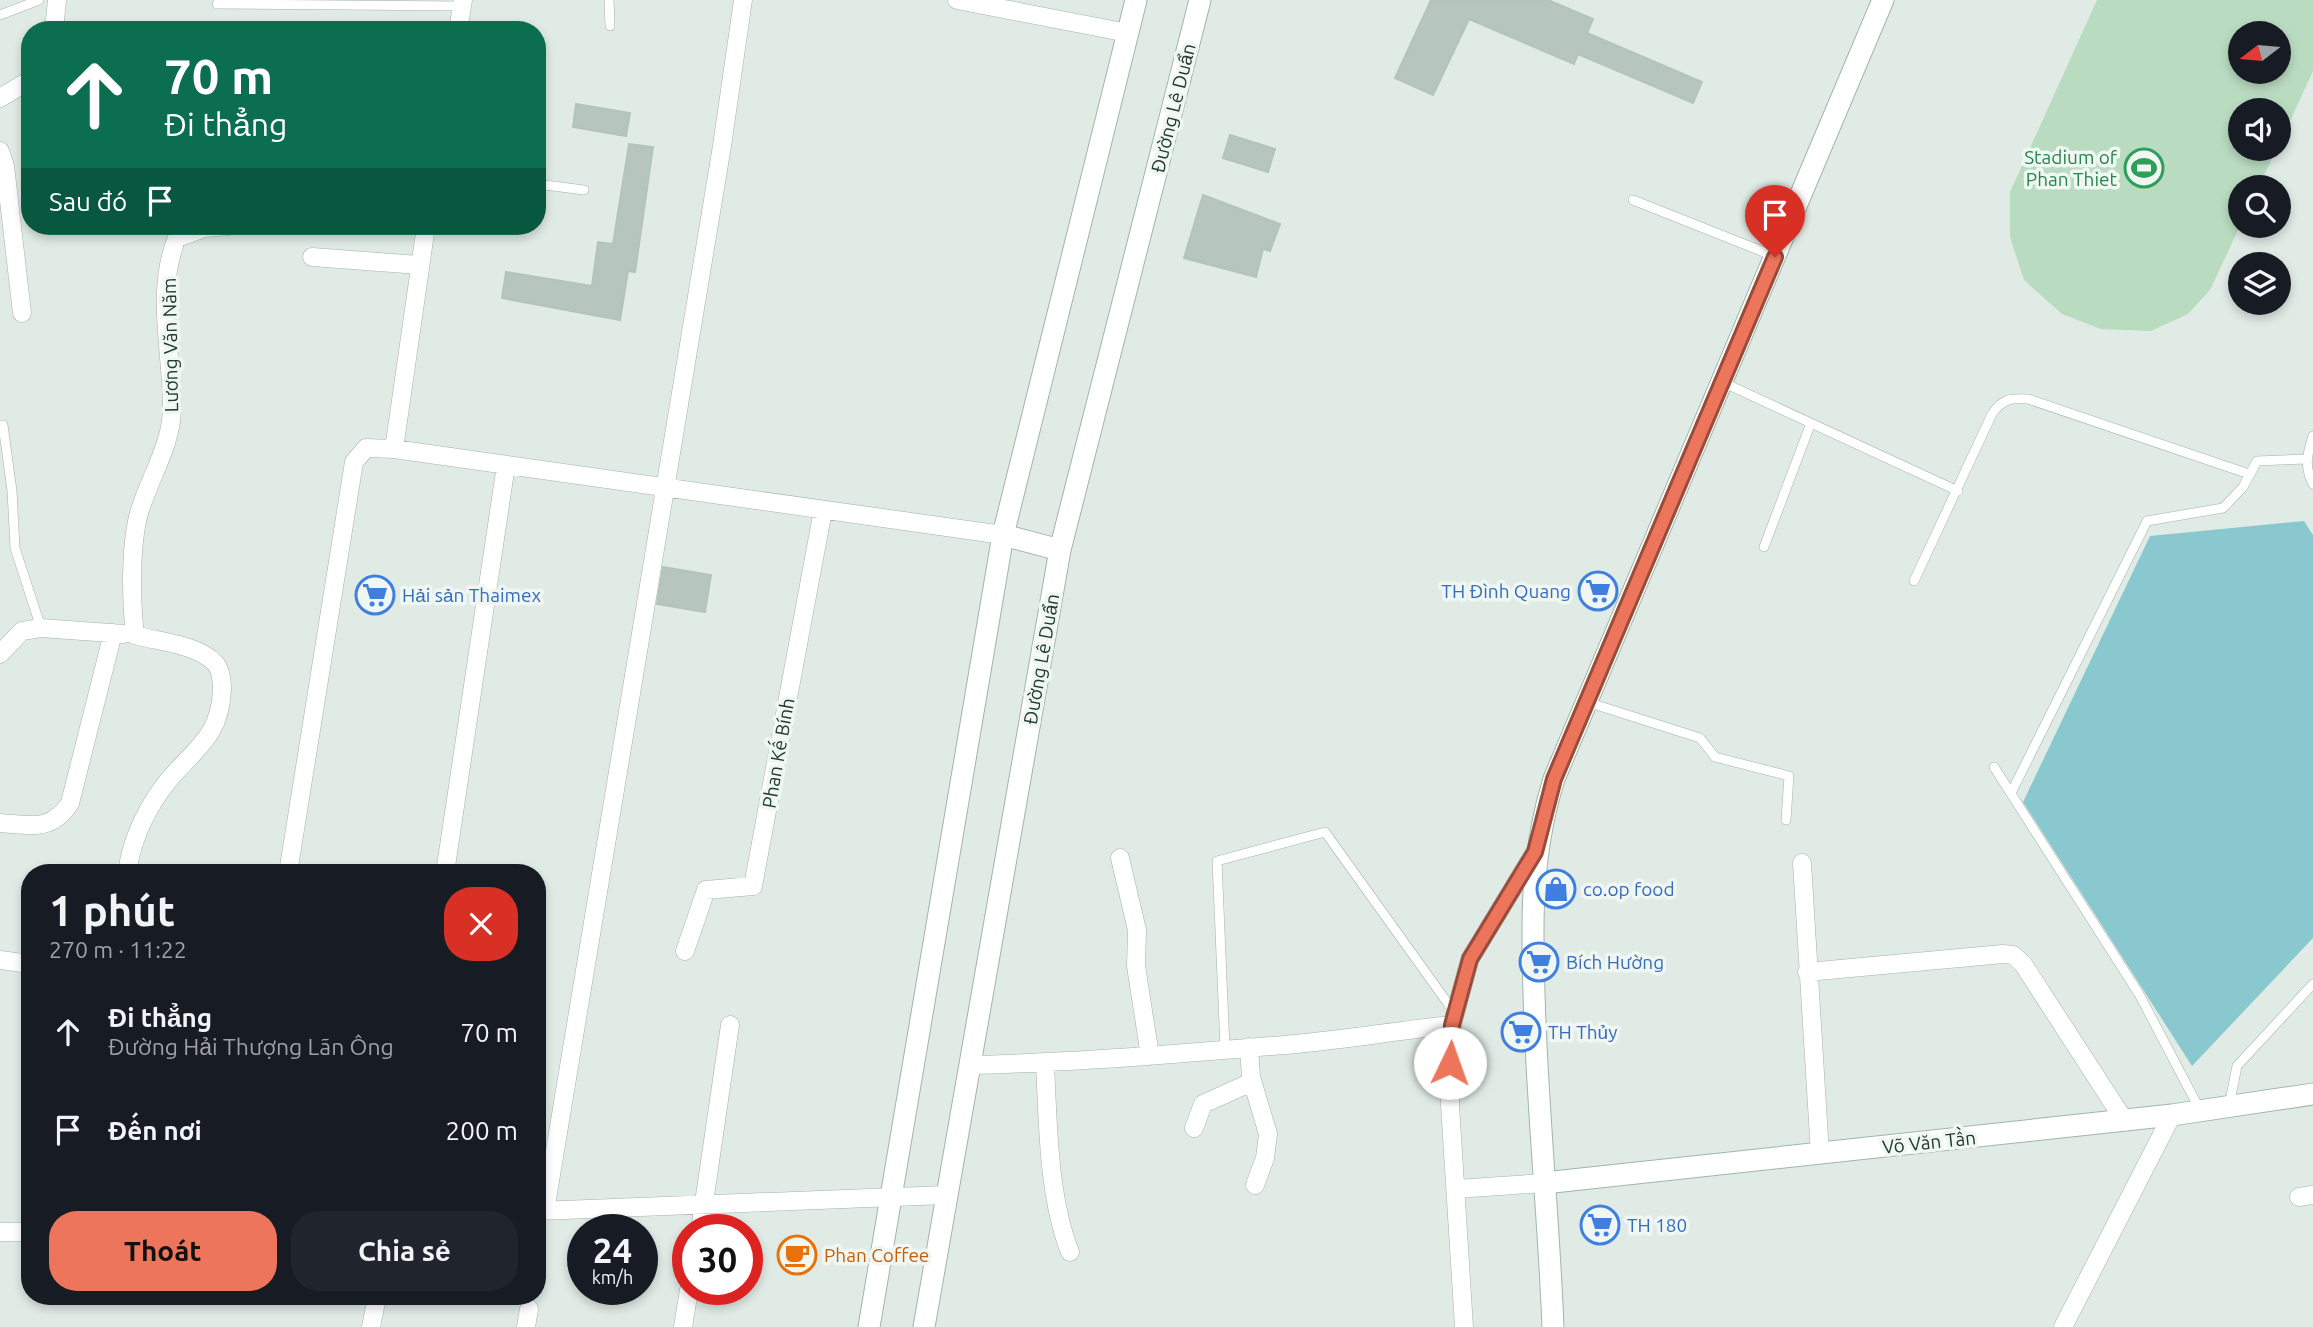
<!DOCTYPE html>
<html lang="vi">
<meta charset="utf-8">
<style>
:root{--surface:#171b24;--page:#20242c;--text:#f1f3f6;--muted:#9ea1a6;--accent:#ed755b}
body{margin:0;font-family:Ubuntu,sans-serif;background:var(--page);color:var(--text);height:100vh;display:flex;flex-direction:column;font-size:26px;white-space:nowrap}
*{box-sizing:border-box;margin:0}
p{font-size:23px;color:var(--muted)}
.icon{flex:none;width:38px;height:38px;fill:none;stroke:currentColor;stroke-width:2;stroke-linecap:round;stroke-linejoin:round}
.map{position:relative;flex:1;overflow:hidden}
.details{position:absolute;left:21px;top:864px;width:525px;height:441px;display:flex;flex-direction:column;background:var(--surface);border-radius:28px;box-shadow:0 4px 10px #0003}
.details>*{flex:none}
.top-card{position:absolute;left:21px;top:21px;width:525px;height:214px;border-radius:28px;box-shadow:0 4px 10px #0003;background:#0b6e4f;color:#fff;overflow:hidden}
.needle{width:46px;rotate:254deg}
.fabs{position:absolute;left:2228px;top:21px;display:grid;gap:14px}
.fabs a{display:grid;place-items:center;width:63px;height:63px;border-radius:50%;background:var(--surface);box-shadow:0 4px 10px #0003;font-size:35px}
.speed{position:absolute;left:567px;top:1214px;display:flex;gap:14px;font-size:35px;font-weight:700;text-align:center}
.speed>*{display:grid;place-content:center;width:91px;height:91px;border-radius:50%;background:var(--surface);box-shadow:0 4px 10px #0003;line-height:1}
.speed small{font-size:18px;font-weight:400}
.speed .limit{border:10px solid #d22;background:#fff;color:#111}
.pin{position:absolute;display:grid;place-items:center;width:60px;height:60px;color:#fff;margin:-72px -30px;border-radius:50% 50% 50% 0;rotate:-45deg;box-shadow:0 0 7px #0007}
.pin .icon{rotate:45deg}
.me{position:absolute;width:77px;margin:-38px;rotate:3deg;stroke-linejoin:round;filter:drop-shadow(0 0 5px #0008)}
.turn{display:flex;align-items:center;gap:24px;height:147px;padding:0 28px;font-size:32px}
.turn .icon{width:91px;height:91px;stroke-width:2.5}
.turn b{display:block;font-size:49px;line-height:60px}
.then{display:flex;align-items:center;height:66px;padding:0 28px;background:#0003;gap:14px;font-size:26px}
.round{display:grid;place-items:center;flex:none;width:74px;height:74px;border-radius:28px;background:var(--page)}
.headline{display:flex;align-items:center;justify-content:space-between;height:119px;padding:0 28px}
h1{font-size:42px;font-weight:600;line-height:52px}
.button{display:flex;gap:14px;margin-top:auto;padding:14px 28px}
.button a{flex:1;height:80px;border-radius:28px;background:var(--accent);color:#111;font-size:28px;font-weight:600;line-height:80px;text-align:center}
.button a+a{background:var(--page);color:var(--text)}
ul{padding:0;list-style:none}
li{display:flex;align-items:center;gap:21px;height:98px;padding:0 28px}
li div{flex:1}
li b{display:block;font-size:26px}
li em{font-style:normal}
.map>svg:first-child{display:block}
.green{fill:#b9dbc0;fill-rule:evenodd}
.water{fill:#89c8ce}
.building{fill:#b6c5be;stroke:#b3c4bc;stroke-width:2}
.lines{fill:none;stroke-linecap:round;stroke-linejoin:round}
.lane-casing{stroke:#a3b2ac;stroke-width:10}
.street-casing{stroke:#a3b2ac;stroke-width:19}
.secondary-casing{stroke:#9fb6ac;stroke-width:23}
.lane{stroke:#fff;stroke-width:9}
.street{stroke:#fff;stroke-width:18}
.secondary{stroke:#fff;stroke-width:21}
.route-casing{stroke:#9a4c3b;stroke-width:18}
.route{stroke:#ed755b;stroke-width:12}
.labels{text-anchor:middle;stroke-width:7;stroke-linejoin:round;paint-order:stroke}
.street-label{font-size:19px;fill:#213a32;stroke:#f0f7f3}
.leisure-label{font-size:19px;fill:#27864d;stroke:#f0f7f3;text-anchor:end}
.shop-label{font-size:19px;fill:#366cbe;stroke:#f0f7f3;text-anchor:start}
.food-label{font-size:19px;fill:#c56008;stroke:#f0f7f3;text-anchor:start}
</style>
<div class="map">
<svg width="2313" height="1327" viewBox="0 0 2313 1327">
<rect width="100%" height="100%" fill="#e0ebe5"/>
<path class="green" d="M2097,0H2313V71L2279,145L2278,110H2240V149H2277L2258,187H2240V226L2210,290L2188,314L2151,331L2101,329L2062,314L2024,280L2010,237V192ZM2240,33H2278V72H2240Z"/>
<path class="water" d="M2304,521L2313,535V938L2192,1066L2023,802L2150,536Z"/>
<path class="building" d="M1431,0H1548L1593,19L1587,33L1702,82L1693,103L1578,54L1574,64L1469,19L1433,95L1395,78Z
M576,104L630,113L626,136L573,127Z
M1230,135L1275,149L1268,172L1223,158Z
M629,144L653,147L635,272L628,271L620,320L502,298L506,272L592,286L598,242L613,244Z
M1203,195L1280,224L1270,251L1263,249L1256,277L1184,258Z
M663,567L711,575L705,612L657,604Z"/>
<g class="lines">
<defs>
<path id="lane" d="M609,0L610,26
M217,4L462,6
M0,15L39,0
M537,184L584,190
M1633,200L1774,256
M1722,382L1958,491
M0,425H3L12,491L15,548L41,628
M2313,436C2307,455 2304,466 2313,484
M1764,547L1811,423
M1914,581L1992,414C2002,399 2010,398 2028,399L2249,474
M1587,702L1700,738L1715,757L1789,776L1786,820
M1994,767L2139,994L2200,1110
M2011,793L2147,521L2223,508L2243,487L2257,461L2306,459
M1225,1048L1217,861L1325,832L1454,1012
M2229,1106L2237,1066L2313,984"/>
<path id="street" d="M957,0L1128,33
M54,30L57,0
M458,30L463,0
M0,98L30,80
M0,151L5,166L22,313
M312,257L419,265
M394,449L426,226
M0,654L22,631L41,628L124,634
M0,823C31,825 51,832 70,803L113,633
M1120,858L1137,930L1136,966L1150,1056
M1802,863L1820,1154
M127,873C131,844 144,814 161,790C189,751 221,741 222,688C222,680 220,668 215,663C197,644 159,642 135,635C131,601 130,546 139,513C150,476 172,445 172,407C172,352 155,290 177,238L204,228L228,226
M288,873L354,462L366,448L394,449L1003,535
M445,873L506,465
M685,951L706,890L753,886L823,510
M0,960L30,964
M1807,972L2003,954L2013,955L2023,964L2124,1120
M1249,1047L1251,1077L1268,1134L1265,1158L1255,1185
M1045,1064C1048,1122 1048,1197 1070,1252
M969,1065C1071,1063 1171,1054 1272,1046C1332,1042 1392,1031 1452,1025
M1194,1128L1203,1104L1252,1082
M1456,1189L1544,1183
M2299,1197L2313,1195
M537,1211L946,1195
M545,1211L722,146L743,0
M700,1230L730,1025
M0,1232H30
M371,1327L377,1297
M526,1327L529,1309
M683,1327L689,1290
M1464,1327L1450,1105L1452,1025L1470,959L1535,852
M2063,1327L2172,1115"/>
<path id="secondary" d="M1003,535L1060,550
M1544,1183L2172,1115L2313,1094
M869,1327L1003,535L1136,0
M924,1327L1060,550L1200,0
M1553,1327C1549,1225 1539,1124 1535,1023C1532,937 1528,862 1554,779L1883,0"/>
</defs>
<use href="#lane" class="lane-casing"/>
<use href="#street" class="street-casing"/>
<use href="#secondary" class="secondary-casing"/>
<use href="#lane" class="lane"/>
<use href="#street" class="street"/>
<use href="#secondary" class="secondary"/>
</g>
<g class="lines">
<defs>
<path id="route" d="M1450,1063L1452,1025L1470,959L1535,852L1554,779L1775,257"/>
</defs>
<use href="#route" class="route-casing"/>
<use href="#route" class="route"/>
</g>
<defs>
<symbol id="stadium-ring" viewBox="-11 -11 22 22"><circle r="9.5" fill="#f0f7f3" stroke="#2e9e5b" stroke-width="1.5"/><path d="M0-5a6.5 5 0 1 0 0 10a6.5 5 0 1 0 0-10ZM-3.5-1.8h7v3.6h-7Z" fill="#2e9e5b"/></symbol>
<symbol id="supermarket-ring" viewBox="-11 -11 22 22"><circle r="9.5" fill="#f0f7f3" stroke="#3f7fe0" stroke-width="1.5"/><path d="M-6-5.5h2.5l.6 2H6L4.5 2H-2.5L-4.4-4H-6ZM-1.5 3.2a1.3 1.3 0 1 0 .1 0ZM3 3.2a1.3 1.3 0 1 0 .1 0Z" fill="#3f7fe0"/></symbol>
<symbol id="shop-ring" viewBox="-11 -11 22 22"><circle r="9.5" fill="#f0f7f3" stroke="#3f7fe0" stroke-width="1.5"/><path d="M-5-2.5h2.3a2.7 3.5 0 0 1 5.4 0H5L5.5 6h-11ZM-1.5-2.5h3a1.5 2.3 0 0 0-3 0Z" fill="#3f7fe0"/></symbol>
<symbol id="cafe-ring" viewBox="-11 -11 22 22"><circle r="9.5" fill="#f0f7f3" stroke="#e8710a" stroke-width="1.5"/><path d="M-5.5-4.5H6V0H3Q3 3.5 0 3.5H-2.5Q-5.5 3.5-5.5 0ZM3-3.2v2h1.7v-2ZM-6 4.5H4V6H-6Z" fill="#e8710a"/></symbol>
</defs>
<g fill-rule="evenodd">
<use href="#stadium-ring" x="2122" y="146" width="44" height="44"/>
<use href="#supermarket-ring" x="1576" y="569" width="44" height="44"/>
<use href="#supermarket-ring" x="353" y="573" width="44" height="44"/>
<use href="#shop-ring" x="1534" y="867" width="44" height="44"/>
<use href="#supermarket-ring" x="1517" y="940" width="44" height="44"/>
<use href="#supermarket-ring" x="1499" y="1010" width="44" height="44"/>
<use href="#supermarket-ring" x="1578" y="1203" width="44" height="44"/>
<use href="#cafe-ring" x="775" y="1233" width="44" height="44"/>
</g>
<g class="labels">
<g class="street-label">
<text transform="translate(1173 108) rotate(-76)" y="7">Đường Lê Duẩn</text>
<text transform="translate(170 345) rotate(-91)" y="7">Lương Văn Năm</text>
<text transform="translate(1041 659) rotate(-80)" y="7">Đường Lê Duẩn</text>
<text transform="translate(778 753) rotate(-80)" y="7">Phan Kế Bính</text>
<text transform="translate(1929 1142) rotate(-6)" y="7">Võ Văn Tần</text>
</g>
<g class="leisure-label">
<text x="2117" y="164">Stadium of<tspan x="2117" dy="22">Phan Thiet</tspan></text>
</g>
<g class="shop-label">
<text x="1571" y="598" text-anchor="end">TH Đình Quang</text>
<text x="402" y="602">Hải sản Thaimex</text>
<text x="1583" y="896">co.op food</text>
<text x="1566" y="969">Bích Hường</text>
<text x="1548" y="1039">TH Thủy</text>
<text x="1627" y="1232">TH 180</text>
</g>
<g class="food-label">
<text x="824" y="1262">Phan Coffee</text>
</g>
</g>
</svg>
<div class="fabs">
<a><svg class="needle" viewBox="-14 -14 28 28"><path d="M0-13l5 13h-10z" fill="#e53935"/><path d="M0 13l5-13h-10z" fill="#9ea1a6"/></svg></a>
<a><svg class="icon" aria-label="sound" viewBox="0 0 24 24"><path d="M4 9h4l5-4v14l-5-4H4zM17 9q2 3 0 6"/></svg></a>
<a><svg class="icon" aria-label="search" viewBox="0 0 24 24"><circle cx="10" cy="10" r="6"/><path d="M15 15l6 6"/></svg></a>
<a><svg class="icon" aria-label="layers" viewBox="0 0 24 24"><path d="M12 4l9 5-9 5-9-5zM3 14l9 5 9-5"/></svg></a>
</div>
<div class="speed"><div>24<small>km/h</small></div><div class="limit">30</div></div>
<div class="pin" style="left:1775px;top:257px;background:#d93025"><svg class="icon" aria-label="arrive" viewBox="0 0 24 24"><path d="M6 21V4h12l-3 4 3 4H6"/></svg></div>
<svg class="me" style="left:1450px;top:1063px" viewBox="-20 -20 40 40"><circle r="19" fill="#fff"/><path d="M0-13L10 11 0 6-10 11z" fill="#ed755b"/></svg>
<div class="top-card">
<div class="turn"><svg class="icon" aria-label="ahead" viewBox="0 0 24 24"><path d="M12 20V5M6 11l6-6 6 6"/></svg><div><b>70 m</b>Đi thẳng</div></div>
<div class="then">Sau đó<svg class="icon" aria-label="arrive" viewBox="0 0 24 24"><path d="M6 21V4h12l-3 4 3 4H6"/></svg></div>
</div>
<section class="details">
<div class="headline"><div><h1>1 phút</h1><p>270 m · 11:22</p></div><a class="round" style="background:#d93025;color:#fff"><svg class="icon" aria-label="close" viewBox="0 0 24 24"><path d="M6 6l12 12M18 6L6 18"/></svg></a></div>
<ul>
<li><svg class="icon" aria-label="ahead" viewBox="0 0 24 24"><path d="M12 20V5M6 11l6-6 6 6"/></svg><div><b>Đi thẳng</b><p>Đường Hải Thượng Lãn Ông</p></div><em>70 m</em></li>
<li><svg class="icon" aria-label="arrive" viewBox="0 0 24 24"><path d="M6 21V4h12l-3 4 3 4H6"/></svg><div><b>Đến nơi</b></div><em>200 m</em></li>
</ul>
<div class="button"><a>Thoát</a><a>Chia sẻ</a></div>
</section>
</div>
